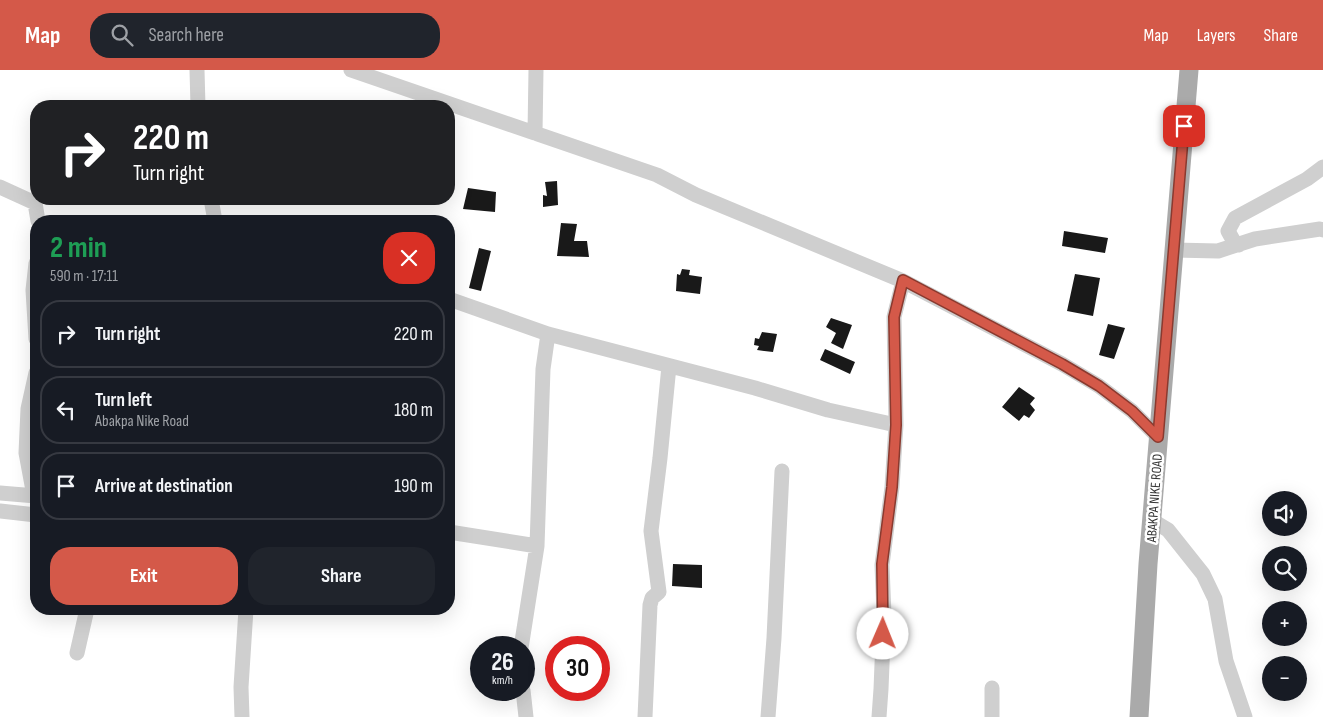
<!DOCTYPE html>
<meta charset="utf-8">
<style>
:root{--surface:#171b24;--page:#20242c;--text:#f1f3f6;--muted:#9ea1a6;--line:#363941;--accent:#d45949}
body{margin:0;font-family:"Sofia Sans Condensed",sans-serif;background:var(--page);color:var(--text);height:100vh;display:flex;flex-direction:column;font-size:19px;white-space:nowrap}
*{box-sizing:border-box;margin:0}
p{font-size:16px;color:var(--muted)}
.icon{flex:none;width:28px;height:28px;fill:none;stroke:currentColor;stroke-width:2;stroke-linecap:round;stroke-linejoin:round}
.map{position:relative;flex:1;overflow:hidden}
.sheet{position:absolute;left:30px;top:145px;width:425px;height:400px;display:flex;flex-direction:column;background:var(--surface);border-radius:20px;box-shadow:0 5px 20px #0002}
.sheet>*{flex:none}
.top-card{position:absolute;left:30px;top:30px;width:425px;height:105px;border-radius:20px;box-shadow:0 5px 20px #0002;background:#202124;color:#fff;overflow:hidden}
.fabs{position:absolute;left:1262px;top:421px;display:grid;gap:10px}
.fabs a{display:grid;place-items:center;width:45px;height:45px;border-radius:50%;background:var(--surface);box-shadow:0 5px 20px #0002;font-size:25px}
.speed{position:absolute;left:470px;top:566px;display:flex;gap:10px;font-size:25px;font-weight:700;text-align:center}
.speed>*{display:grid;place-content:center;width:65px;height:65px;border-radius:50%;background:var(--surface);box-shadow:0 5px 20px #0002;line-height:1}
.speed small{font-size:12px;font-weight:400}
.speed .limit{border:8px solid #d22;background:#fff;color:#111}
.pin{position:absolute;display:grid;place-items:center;width:42px;height:42px;color:#fff;margin:-21px;border-radius:10px;box-shadow:0 2px 8px #0006}
.me{position:absolute;width:55px;margin:-28px;rotate:1deg;stroke-linejoin:round;filter:drop-shadow(0 0 4px #0008)}
.turn{display:flex;align-items:center;gap:18px;height:105px;padding:0 20px;font-size:22px}
.turn .icon{width:65px;height:65px;stroke-width:2.5}
.turn b{display:block;font-size:35px;line-height:42px}
.round{display:grid;place-items:center;flex:none;width:52px;height:52px;border-radius:20px;background:var(--page)}
.headline{display:flex;align-items:center;justify-content:space-between;height:85px;padding:0 20px}
h1{font-size:30px;font-weight:700;line-height:38px;color:#1e9e55}
.primary-button{display:flex;gap:10px;margin-top:auto;padding:10px 20px}
.primary-button a{flex:1;height:58px;border-radius:20px;background:var(--accent);color:#fff;font-size:20px;font-weight:700;line-height:58px;text-align:center}
.primary-button a+a{background:var(--page);color:var(--text)}
ul{padding:0;list-style:none}
li{display:flex;align-items:center;gap:15px;height:68px;margin:0 10px 8px;padding:0 10px;border:2px solid var(--line);border-radius:20px}
li div{flex:1}
li b{display:block;font-size:19px}
li em{font-style:normal}
header{display:flex;align-items:center;gap:30px;box-sizing:border-box;height:70px;padding:0 25px;background:var(--accent);color:#fff}
header strong{font-size:24px}
nav{display:flex;gap:28px;margin-inline-start:auto;font-size:18px}
.search{width:350px;height:45px;background:var(--page);display:flex;align-items:center;gap:12px;box-sizing:border-box;padding:0 18px;border-radius:20px;color:var(--muted);font-size:19px}
.map>svg:first-child{display:block}
.building{fill:#191919}
.lines{fill:none;stroke-linecap:round;stroke-linejoin:round}
.minor{stroke:#cfcfcf;stroke-width:15}
.major{stroke:#aaa;stroke-width:19}
.route-casing{stroke:#8a3a2f;stroke-width:12}
.route{stroke:#d45949;stroke-width:9}
.labels{text-anchor:middle;stroke-width:5;stroke-linejoin:round;paint-order:stroke}
.street-label{font-size:14px;fill:#323232;stroke:#fff}
</style>
<header>
<strong>Map</strong>
<div class="search"><svg class="icon" aria-label="search" viewBox="0 0 24 24"><circle cx="10" cy="10" r="6"/><path d="M15 15l6 6"/></svg>Search here</div>
<nav><a>Map</a><a>Layers</a><a>Share</a></nav>
</header>
<div class="map">
<svg width="1323" height="647" viewBox="0 0 1323 647">
<rect width="100%" height="100%" fill="#fff"/>
<path class="building" d="M557,111L558,135L543,137V125L547,126L545,112Z
M468,118L496,122L495,142L463,139Z
M561,153L577,154L574,171H587L589,187L557,186Z
M1064,161L1108,168L1105,183L1062,176Z
M479,178L491,181L481,221L469,218Z
M682,199L690,200L689,205L702,207L700,224L676,221L677,204L680,205Z
M1075,204L1100,208L1093,246L1067,241Z
M831,248L852,255L843,279L831,273L836,263L826,257Z
M1108,254L1125,258L1114,289L1099,285Z
M762,262L777,264L773,282L757,280L759,276L754,275L755,268L759,269Z
M825,279L855,292L850,304L820,290Z
M1019,317L1035,328L1030,334L1035,340L1029,348L1024,345L1019,351L1002,337Z
M673,494L702,495V518L672,516Z"/>
<g class="lines">
<path class="minor" d="M197,0L198,36
M351,0L657,105L696,125L903,211L1062,294L1099,316L1132,341L1158,367
M535,63L536,0
M0,117L35,133L38,151
M211,129L215,151
M1239,175L1233,170L1228,161L1235,148L1307,109L1323,97
M1174,180L1218,181L1255,169L1320,159L1323,160
M36,193L33,220L36,269
M449,229L548,264L755,318L828,340L896,355
M0,423L36,426
M34,426L26,383L28,339L36,303
M0,441L36,445
M1153,451L1168,460L1203,504L1215,529L1226,591L1245,647
M449,462L537,476
M521,578L537,476L543,299L548,264
M77,583L87,539
M523,620L526,647
M242,647L241,617L246,539
M645,647L650,535L652,528L659,522L651,461L660,388L669,296
M768,647L774,568L782,401
M879,647L881,619L884,545L882,495L892,417L896,355L894,247L903,211
M992,647V618"/>
<path class="major" d="M1139,647L1148,494L1189,0"/>
</g>
<g class="lines">
<defs>
<path id="route" d="M883,564L882,494L892,417L896,355L894,247L903,210L1062,294L1099,316L1132,341L1158,367L1184,56"/>
</defs>
<use href="#route" class="route-casing"/>
<use href="#route" class="route"/>
</g>
<g class="labels">
<g class="street-label">
<text transform="translate(1154 428) rotate(-86)" y="5">ABAKPA NIKE ROAD</text>
</g>
</g>
</svg>
<div class="fabs">
<a><svg class="icon" aria-label="sound" viewBox="0 0 24 24"><path d="M4 9h4l5-4v14l-5-4H4zM17 9q2 3 0 6"/></svg></a>
<a><svg class="icon" aria-label="search" viewBox="0 0 24 24"><circle cx="10" cy="10" r="6"/><path d="M15 15l6 6"/></svg></a>
<a>+</a>
<a>−</a>
</div>
<div class="speed"><div>26<small>km/h</small></div><div class="limit">30</div></div>
<div class="pin" style="left:1184px;top:56px;background:#d93025"><svg class="icon" aria-label="arrive" viewBox="0 0 24 24"><path d="M6 21V4h12l-3 4 3 4H6"/></svg></div>
<svg class="me" style="left:883px;top:564px" viewBox="-20 -20 40 40"><circle r="19" fill="#fff"/><path d="M0-13L10 11 0 6-10 11z" fill="#d45949"/></svg>
<div class="top-card">
<div class="turn"><svg class="icon" aria-label="right" viewBox="0 0 24 24"><path d="M7 20v-9h11M14 6l5 5-5 5"/></svg><div><b>220 m</b>Turn right</div></div>
</div>
<section class="sheet">
<div class="headline"><div><h1>2 min</h1><p>590 m · 17:11</p></div><a class="round" style="background:#d93025;color:#fff"><svg class="icon" aria-label="close" viewBox="0 0 24 24"><path d="M6 6l12 12M18 6L6 18"/></svg></a></div>
<ul>
<li><svg class="icon" aria-label="right" viewBox="0 0 24 24"><path d="M7 20v-9h11M14 6l5 5-5 5"/></svg><div><b>Turn right</b></div><em>220 m</em></li>
<li><svg class="icon" aria-label="left" viewBox="0 0 24 24"><path d="M17 20v-9H6M10 6l-5 5 5 5"/></svg><div><b>Turn left</b><p>Abakpa Nike Road</p></div><em>180 m</em></li>
<li><svg class="icon" aria-label="arrive" viewBox="0 0 24 24"><path d="M6 21V4h12l-3 4 3 4H6"/></svg><div><b>Arrive at destination</b></div><em>190 m</em></li>
</ul>
<div class="primary-button"><a>Exit</a><a>Share</a></div>
</section>
</div>
